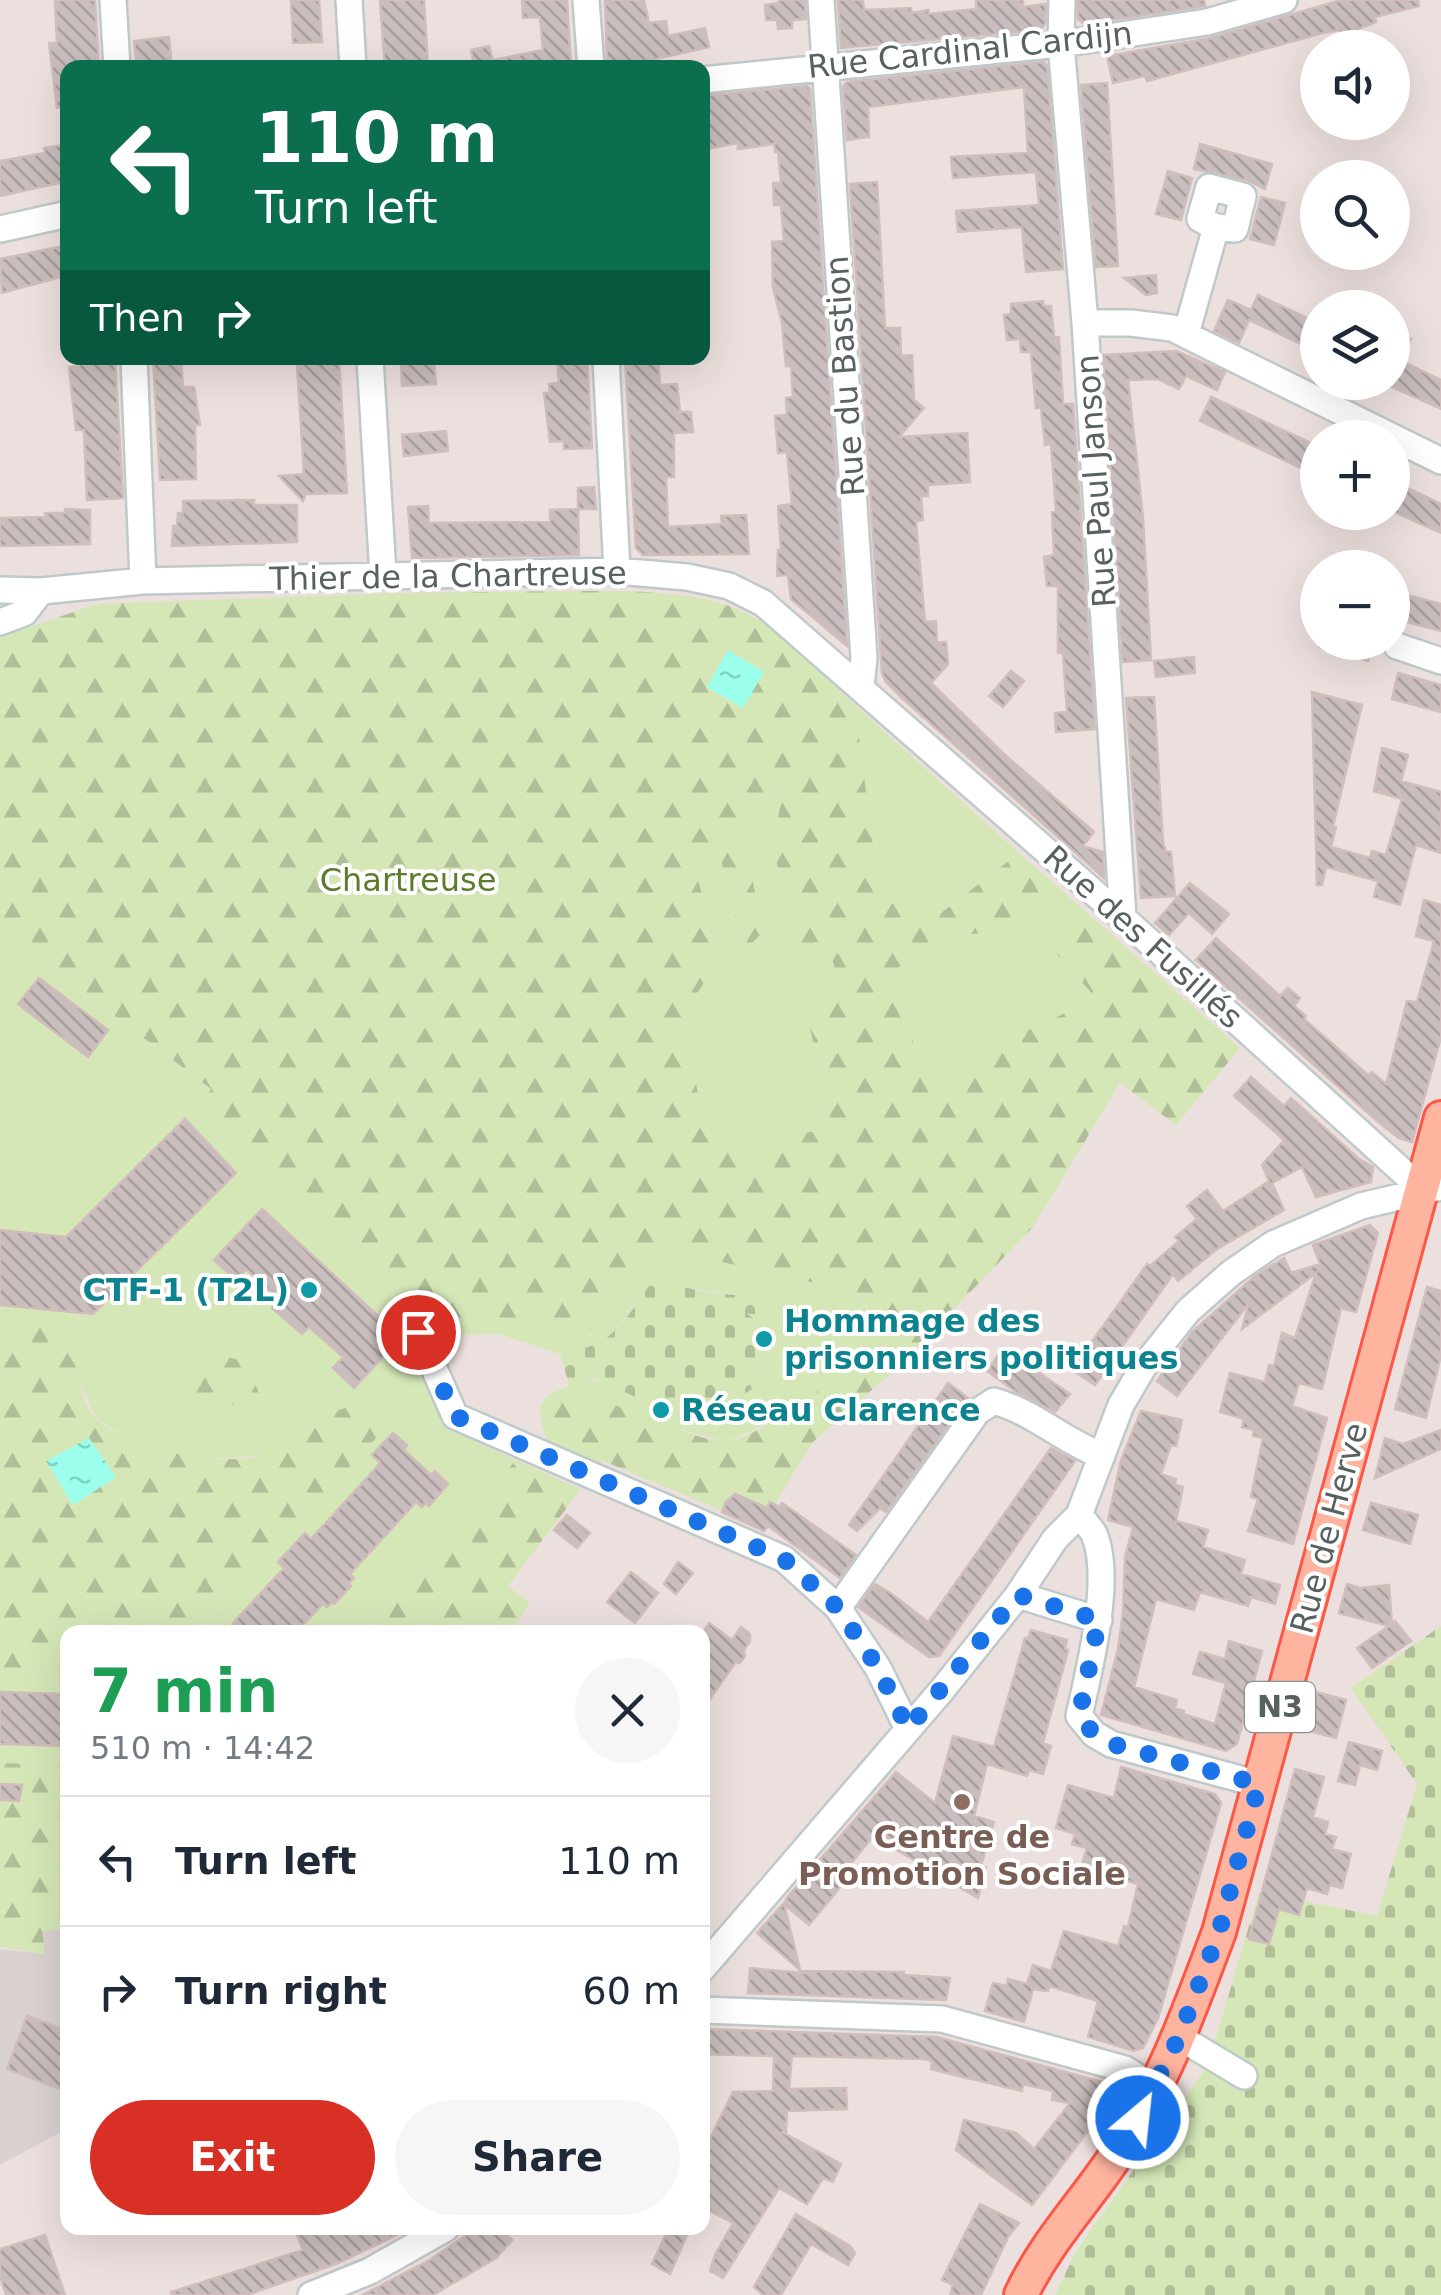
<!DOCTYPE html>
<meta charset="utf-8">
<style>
:root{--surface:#fff;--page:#f6f6f7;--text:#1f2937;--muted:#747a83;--line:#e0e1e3;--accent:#d93025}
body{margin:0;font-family:"DejaVu Sans",sans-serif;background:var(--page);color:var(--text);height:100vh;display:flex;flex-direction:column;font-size:38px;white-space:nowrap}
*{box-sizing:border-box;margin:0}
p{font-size:32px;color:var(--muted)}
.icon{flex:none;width:55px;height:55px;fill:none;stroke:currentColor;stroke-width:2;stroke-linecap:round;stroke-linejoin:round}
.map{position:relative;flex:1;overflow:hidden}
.drawer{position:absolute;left:60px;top:1625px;width:650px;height:610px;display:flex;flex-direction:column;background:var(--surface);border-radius:20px;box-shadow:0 10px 40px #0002}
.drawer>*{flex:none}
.guide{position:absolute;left:60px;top:60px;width:650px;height:305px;border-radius:20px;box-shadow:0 10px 40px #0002;background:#0b6e4f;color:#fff;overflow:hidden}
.fabs{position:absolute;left:1300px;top:30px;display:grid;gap:20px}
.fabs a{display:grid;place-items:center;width:110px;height:110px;border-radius:50%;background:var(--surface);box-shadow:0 10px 40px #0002;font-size:50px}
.pin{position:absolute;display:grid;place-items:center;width:85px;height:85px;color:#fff;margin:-42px;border:5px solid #fff;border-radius:50%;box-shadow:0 2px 10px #0007}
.me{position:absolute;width:110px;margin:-55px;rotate:28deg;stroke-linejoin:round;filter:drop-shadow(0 0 8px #0008)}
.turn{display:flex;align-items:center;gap:35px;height:210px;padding:0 30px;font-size:45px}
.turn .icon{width:130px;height:130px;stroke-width:2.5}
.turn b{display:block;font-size:70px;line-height:85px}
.then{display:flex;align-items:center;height:95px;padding:0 30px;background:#0003;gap:20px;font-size:38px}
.round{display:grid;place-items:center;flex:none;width:105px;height:105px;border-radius:52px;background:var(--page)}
.summary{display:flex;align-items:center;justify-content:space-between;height:170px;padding:0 30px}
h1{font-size:60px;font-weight:700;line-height:75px;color:#1e9e55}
.primary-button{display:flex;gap:20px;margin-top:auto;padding:20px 30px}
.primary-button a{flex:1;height:115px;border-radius:60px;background:var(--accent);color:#fff;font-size:40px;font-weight:700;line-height:115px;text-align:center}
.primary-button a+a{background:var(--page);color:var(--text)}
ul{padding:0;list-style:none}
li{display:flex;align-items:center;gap:30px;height:130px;padding:0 30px;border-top:2px solid var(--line)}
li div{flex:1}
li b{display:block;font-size:38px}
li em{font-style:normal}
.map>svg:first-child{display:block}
.industrial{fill:#dad2d1}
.green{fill:#d5e7b7;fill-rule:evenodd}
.forest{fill:url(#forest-firs);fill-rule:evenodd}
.cemetery{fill:url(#cemetery-stones)}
.water{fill:url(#water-ripples)}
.building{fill:url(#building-back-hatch);stroke:#d1bdbc;stroke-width:2.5}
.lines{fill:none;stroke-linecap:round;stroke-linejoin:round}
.minor-casing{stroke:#c0c9c9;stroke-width:30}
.major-casing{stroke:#fc5747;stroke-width:38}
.minor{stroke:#fff;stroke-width:25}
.major{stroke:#ffb4a0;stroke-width:32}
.route{stroke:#1a73e8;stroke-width:18;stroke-dasharray:0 32.4}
.culture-dot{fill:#0f9aa8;stroke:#fff;stroke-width:4}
.education-dot{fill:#8d6e63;stroke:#fff;stroke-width:4}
.labels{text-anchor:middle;stroke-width:8;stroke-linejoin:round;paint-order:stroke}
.shield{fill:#fff;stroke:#899090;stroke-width:2.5}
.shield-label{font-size:30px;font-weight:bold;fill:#576160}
.street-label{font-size:32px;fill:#576160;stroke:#fff}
.park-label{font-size:32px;fill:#5b7d2b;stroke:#fff}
.culture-label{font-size:32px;font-weight:bold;fill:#0d838f;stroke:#fff;text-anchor:start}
.education-label{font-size:32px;font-weight:bold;fill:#785e54;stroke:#fff}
</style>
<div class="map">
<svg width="1441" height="2295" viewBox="0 0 1441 2295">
<defs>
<pattern id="forest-firs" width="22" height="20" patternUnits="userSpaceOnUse" patternTransform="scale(2.5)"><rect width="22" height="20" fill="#d5e7b7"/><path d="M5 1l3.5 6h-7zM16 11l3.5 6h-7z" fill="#b0bf98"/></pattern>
<pattern id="cemetery-stones" width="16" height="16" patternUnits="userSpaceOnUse" patternTransform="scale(2.5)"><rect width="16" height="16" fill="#d5e7b7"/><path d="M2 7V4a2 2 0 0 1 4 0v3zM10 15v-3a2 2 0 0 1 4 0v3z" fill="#b0bf98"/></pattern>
<pattern id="water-ripples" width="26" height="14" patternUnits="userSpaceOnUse" patternTransform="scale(2.5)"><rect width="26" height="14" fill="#9bffec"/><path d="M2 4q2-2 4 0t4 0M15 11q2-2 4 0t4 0" fill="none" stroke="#81d2c3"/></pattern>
<pattern id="building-back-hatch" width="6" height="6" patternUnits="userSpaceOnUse" patternTransform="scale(2.5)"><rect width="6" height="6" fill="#c9bebd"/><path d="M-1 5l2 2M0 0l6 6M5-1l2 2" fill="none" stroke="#a69e9d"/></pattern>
</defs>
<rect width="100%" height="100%" fill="#ece0de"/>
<path class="industrial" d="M67,1929V2132H61L0,2165V1949L44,1954L42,1930Z"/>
<path class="green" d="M855,705L1019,853L941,913L879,901Z
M785,789L772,846L800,944L826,941L840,985L807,1015L832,1127L736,1152L704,1128L684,1015L721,955L696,874L721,859L744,950L763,931L739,813Z
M1067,895L1086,912L1057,954L1097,998L1032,1029L990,1033L967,1083L938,1092L886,987L897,969L942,932C1004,936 1019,937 1067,895Z
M0,946L25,948L211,1090L197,1117L646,1245L858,1293L884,1339L815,1395L758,1428L725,1442L662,1424L551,1439L602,1460L600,1464L548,1442C537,1415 533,1396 568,1387V1381C614,1370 655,1415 702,1418L751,1389L747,1376L770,1349L768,1328L743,1312L754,1314L765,1298C726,1295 688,1285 649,1286L611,1336L590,1349L560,1354L499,1334L455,1335L418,1363L455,1432L516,1460L403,1590L361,1632H198L386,1426C288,1448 195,1487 103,1423C86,1411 91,1397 79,1385C56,1362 26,1343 0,1323ZM262,1209L401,1336L354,1388L333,1369L343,1357L309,1327L301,1334L273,1308L280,1300L246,1269Z
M0,1670L67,1671V1765L0,1763Z"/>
<path class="forest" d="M567,591C628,591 719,587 769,627C799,651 827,679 855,705L880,901L941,913L1019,853L1067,895C1019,937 1004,936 942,932L897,969L886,988L938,1091L967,1083L989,1033L1032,1029L1096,998L1057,954L1086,912L1240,1048L1176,1125L1120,1083L1033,1227L898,1367L812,1443L775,1504L756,1525L551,1439C545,1416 547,1407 564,1390C600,1394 630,1414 665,1425C681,1430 706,1441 724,1441C760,1442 854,1363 884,1339L859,1293L646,1245L593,1329L447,1318L197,1118L211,1089L25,948L0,946V637L97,604L392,593ZM784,789L772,846L800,945L826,941L840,984L807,1015L832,1126L736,1152L704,1128L684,1015L721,955L696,874L721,860L744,951L763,932L739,813Z
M0,1322L69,1331C74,1352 79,1396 91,1413C114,1446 221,1468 258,1456C279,1449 298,1432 317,1420C330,1412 346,1408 360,1403L387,1426L198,1632H68L67,1671L0,1670Z
M219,1355L247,1362L262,1401L244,1409L222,1400L194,1403L187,1369Z
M516,1460L581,1489L508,1586L530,1603L510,1632H361L403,1590Z
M0,1763L67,1765V1929L42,1931L45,1954L0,1947Z"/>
<path class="cemetery" d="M671,1284L705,1292L765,1298L779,1319L746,1313L768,1328L770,1349L747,1375L752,1389C710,1417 701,1423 653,1409L654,1406L595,1378L568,1381L560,1354C613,1345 619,1328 649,1286Z
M1441,1626V2295H1055L1075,2253L1208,2065L1259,1892L1377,1916L1417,1784L1351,1688Z"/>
<path class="water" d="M728,650L764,672L743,708L707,687Z
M89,1438L116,1477L73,1505L46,1461Z"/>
<path class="building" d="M55,0H95L99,68H68V107L57,108L49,43H57Z
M291,0H319L322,42L293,43Z
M380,0H424L428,68H385Z
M522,0H567L571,68H495L494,60L543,50L540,17L523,18Z
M605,0H644L649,23L666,21L668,36L705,28L709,47L616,68L607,61Z
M779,0H805L806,19L792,20V28L778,29L777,20H766L765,5L779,3Z
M838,0H863L864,10L911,8L912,13L928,10L929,14L976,9V0H1023V7L1046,4L1045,24L1040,30L841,48Z
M1078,0H1204L1205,6L1084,24L1078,19Z
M1341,0H1418L1419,6L1375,17L1376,22L1358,29L1340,34L1338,30L1323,33L1147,81L1145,76L1113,83L1107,56L1211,38Z
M169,37L172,68H137L134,41Z
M489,46L495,68H475L471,50Z
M1043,62L1047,65L1063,269L1026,272L1022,227L958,232L956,211L1039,205L1036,172L953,178L951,157L1028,153L1024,87L868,107L869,137L847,140L843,87L847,82Z
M1107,83L1118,266L1096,267L1081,85Z
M807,86L810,89L847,646L791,599L788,575L777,576L778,550H781L778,506L792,504L787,452L778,453L775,416L787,415L786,398L793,397L791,366H786L782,323L773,288L772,242L784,241L781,205H774L773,183H781L778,152H775L774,144L738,149V143L702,150V96Z
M68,144V181L0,196V161L45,153L44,148Z
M1200,144L1272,164L1265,189L1247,180L1194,169Z
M1168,171L1192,178L1181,220L1156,214Z
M877,182L885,328H900L901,356L912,355L914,400L924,408L899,437L967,433L970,482L928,485V496H921L923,520L916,521L925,622L936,621L937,643L946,642L948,664L931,683L1005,755L1094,832L1083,846L1103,852L1104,878L902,698L886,682L882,673L850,184Z
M1261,197L1285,203L1274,245L1250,239Z
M68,245V275L2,293L0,259Z
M1156,275L1157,293L1146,295L1124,278Z
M1258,295L1318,323V352L1249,320L1239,343L1214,331L1228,300L1251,310Z
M1043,301V306H1051L1054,337H1059L1063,404H1073L1095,729L1056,732L1055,713L1067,712L1063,653H1058V586H1047L1044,557L1054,555L1052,512L1056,511L1051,444L1045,445L1041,408H1036L1031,352H1021L1020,339L1007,340L1004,315L1011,314V304Z
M1392,331L1411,339L1401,361L1441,380V409L1392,387Z
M1176,351L1225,372L1217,390L1186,376L1179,389L1158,379L1128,380L1143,518L1151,660L1123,662L1103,355Z
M78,358H115L123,498L87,500L84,430H76L69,367L79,366Z
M153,358H181L183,387H194L200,425H195L196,479L160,480Z
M304,358H339L347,493L306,494L303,501L279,476L304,474L297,365L305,364Z
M557,358H587L592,448L564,449V441L550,442L544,393H550L549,384L559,383Z
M625,358H658L660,385L677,384L680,412H691L693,432L674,433V477H666L668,527L722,524L721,516L746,515L749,554L643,555L636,548Z
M434,362L436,384L402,386L401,364Z
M1211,397L1318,446V476L1200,421Z
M446,431L448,451L404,456L402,435Z
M1392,481L1441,504V533L1392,511Z
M594,487L596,509H578L579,555L412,558L408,507L428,506L429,523L550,522V510L578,509V488Z
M254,500V505H297V542L172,546L173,526H177L178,513H183V501Z
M65,509L90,510V544L0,546V518L45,517V513H65Z
M1392,591L1441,604V631L1392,618Z
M1321,642H1373L1368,661L1320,647Z
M1194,657L1195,673L1156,677L1154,661Z
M1011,671L1024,681L1003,707L989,696Z
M1398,673L1441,685V712L1392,699Z
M1312,692L1362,705L1333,826L1336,827L1331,847L1370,858L1372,851L1386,855L1402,799L1374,791L1382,748L1408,755L1401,781L1441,792V853L1416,845L1400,905L1374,897L1378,881L1326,867L1322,885H1317Z
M1154,697L1163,843L1166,852H1171L1175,896L1141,898L1126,698Z
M1190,883L1229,914L1212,934L1189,913L1169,935L1155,923Z
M1424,900L1441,905V1037L1412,1142L1399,1138L1377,1121L1196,960L1216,938L1280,996L1288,988L1300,998L1294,1006L1306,1016L1304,1019L1368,1075L1372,1072L1386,1084L1407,1001L1417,1002L1434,941L1416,936Z
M39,978L108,1030L88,1057L18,1004Z
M1251,1077L1284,1106L1291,1098L1359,1159L1373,1167L1371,1182L1316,1197L1302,1167L1272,1183L1284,1210L1217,1249L1178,1281L1173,1274L1095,1385L1072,1370L1147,1264L1150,1266L1179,1241L1175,1237L1197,1219L1187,1206L1207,1190L1223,1211L1269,1181L1262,1165L1284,1140L1234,1096Z
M185,1119L236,1173L93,1314L0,1305V1230L66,1237Z
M262,1209L401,1337L354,1388L333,1368L343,1357L309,1327L302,1334L272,1308L280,1300L246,1269L236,1280L214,1260Z
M1370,1225L1378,1233L1356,1312L1341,1308L1322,1389L1299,1383L1292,1406L1327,1418L1293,1544L1248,1531L1258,1499L1251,1497L1263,1438L1253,1436L1254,1430L1242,1427L1244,1419L1220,1412L1230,1373L1265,1382L1269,1365L1274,1366L1282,1333L1295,1338L1316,1273L1242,1329L1249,1303L1177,1396L1157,1381L1192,1332L1255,1276L1284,1258L1291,1273L1320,1264L1313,1245Z
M1427,1287L1441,1291V1355L1426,1418L1395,1409Z
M1003,1348L1070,1394L1055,1412L1016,1392L987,1371Z
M948,1383L968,1398L886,1512L880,1508L857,1531L849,1525Z
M1141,1411L1182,1420L1176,1446L1171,1445L1161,1474L1176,1479L1175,1484L1183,1487L1176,1521L1208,1530L1203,1547L1245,1560L1241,1574L1280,1585L1275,1604L1251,1597L1248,1606L1200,1592L1194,1610L1156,1599L1134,1687L1177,1700L1175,1708L1184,1711L1183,1714L1215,1724L1226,1683L1193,1674L1200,1652L1225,1659L1229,1641L1262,1651L1237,1744L1226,1751L1101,1715L1118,1649L1123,1612L1125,1558L1133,1527L1108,1520L1121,1460Z
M1441,1430V1449L1375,1478L1385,1438L1403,1444Z
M393,1433L407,1445L404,1450L431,1475L435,1471L448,1484L429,1506L425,1503L422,1507L416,1502L350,1574L354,1578L349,1583L351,1586L334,1604L332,1602L327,1607L323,1604L296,1632H225L284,1568L278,1562L305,1533L311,1539L376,1468L380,1462L372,1455Z
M1051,1448L1075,1461L939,1656L929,1657L858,1607L875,1584L892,1594L928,1622Z
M735,1494L767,1508L770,1502L779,1507L782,1503L856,1555L840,1578L768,1526L764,1531L722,1512L726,1502Z
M1371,1503L1418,1515L1410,1544L1363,1530Z
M567,1515L590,1533L577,1548L554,1530Z
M678,1562L693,1573L676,1594L664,1584Z
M631,1572L658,1593L635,1623L607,1602Z
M1347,1584L1360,1588L1389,1585L1392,1624L1395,1621L1411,1641L1372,1668L1357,1648L1389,1626L1339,1613Z
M709,1623L732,1640L741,1627L750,1634V1641L744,1650L745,1656L740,1663H735L702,1710V1634Z
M1031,1630L1067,1640L1065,1649L1068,1650L1043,1743L1051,1746L1043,1774L1029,1770L1027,1776L987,1764L974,1816L994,1822L981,1866L986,1867L978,1898L873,1836L846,1870L851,1874L809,1925L786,1906V1899L896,1772L935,1803L953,1736L994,1747L1025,1638H1028Z
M0,1692L68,1694V1746L0,1744Z
M1316,1692L1346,1700L1336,1738L1306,1730Z
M1349,1742L1382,1751L1377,1770L1360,1765L1355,1785L1338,1781Z
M1121,1767L1215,1794L1221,1803L1158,2018L1143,2048L1134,2051L1088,2037L1098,2001L1049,1986L1048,1991L1033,1989L1024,2022L985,2011L993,1983L1007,1986L1008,1979L1027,1984L1033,1965L1051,1971L1064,1931L1118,1946L1124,1926L1128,1927L1138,1884L1081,1868L1087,1848L1072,1844L1075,1834L1056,1828L1068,1785L1114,1798Z
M1295,1769L1324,1777L1313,1817L1328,1822L1325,1834L1336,1837L1332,1849L1351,1854L1342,1888L1330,1885L1327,1894L1307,1888L1299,1915L1279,1909L1269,1944L1249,1939Z
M0,1784L22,1785L19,1801L0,1800Z
M784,1903L800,1970L757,1933Z
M750,1968L803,1973L801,1971L904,1972V1975L950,1978L946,2000L748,1993Z
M27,2016L68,2031V2092L7,2069Z
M702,2029L937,2037L1121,2087L1032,2205L956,2150L964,2120L1016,2133L1034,2149L1070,2103L1052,2100L1053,2091L1023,2084L1022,2091L963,2077L931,2069L932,2061L924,2059L792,2056L789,2089L846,2088L847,2109L787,2111L786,2132H782L841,2164L833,2182L823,2178L807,2204L779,2188L723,2278L710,2271L715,2255L733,2223L702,2207V2155L733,2092L773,2091L774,2056L702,2054Z
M980,2204L1019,2223L1008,2237L981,2295H950L953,2285L942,2280Z
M796,2214L850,2246L855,2253L848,2265L811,2244L781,2295H763L754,2287Z
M317,2228H411L338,2263L247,2295H172L171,2292L303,2250L297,2235Z
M476,2228H516L508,2236L512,2240L496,2258L433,2295H362L430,2260Z
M669,2228H690L670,2274L652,2264Z
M45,2235L65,2295H6L0,2277V2249Z"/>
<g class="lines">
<defs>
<path id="minor" d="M113,0L117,68
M349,0L353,68
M586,0L591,68
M821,0L864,658L861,686
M1062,0L1061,44L1085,323L1123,918
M702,80L1061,44L1207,22L1284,0
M0,229L68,214
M1085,323H1131L1172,328L1441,461
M1186,334L1216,227L1235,229L1243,196L1209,187L1200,219L1216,227
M134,358L143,581
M370,358L383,575
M606,358L617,571
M0,590L41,591L143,581L617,571L687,577L729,586L763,603L1123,918L1423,1190
M0,622L24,613L41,591
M1397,646L1441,661
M418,1332L455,1416L784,1559L838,1608L878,1668L908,1729
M1079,1515C1084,1521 1091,1528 1094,1534C1113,1578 1089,1670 1079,1716L1094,1734L1111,1744L1259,1784
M1018,1595L1099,1620
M838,1608L977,1412L994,1401C1033,1412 1064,1441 1102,1456
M702,1969L942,1690L1018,1595L1055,1539L1079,1515L1121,1405L1144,1366L1188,1311L1231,1273L1273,1244L1361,1206L1441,1187
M702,2010L942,2019L1125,2069L1154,2087
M1179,2037L1244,2076
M311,2295L370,2271L446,2228"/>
<path id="major" d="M1021,2295C1046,2241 1088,2199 1120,2149C1164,2082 1191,2006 1219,1932L1441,1118"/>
</defs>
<use href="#minor" class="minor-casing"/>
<use href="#major" class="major-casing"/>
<use href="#minor" class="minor"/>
<use href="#major" class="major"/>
</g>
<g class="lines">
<path class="route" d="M418,1332L455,1416L784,1559L838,1608L878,1668L908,1729L1018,1595L1099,1620L1079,1716L1094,1734L1112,1744L1259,1784L1219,1932L1179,2037L1138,2118"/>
</g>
<g class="culture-dot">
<circle cx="309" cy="1290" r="10"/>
<circle cx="764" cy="1339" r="10"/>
<circle cx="661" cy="1410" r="10"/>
</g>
<circle class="education-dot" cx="962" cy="1802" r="10"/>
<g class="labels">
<rect class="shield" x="1245" y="1682" width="70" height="50" rx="8"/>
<g class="shield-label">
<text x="1280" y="1717">N3</text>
</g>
<g class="street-label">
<text transform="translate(970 50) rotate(-6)" y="11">Rue Cardinal Cardijn</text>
<text transform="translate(845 376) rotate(-94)" y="11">Rue du Bastion</text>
<text transform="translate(1096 481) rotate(-94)" y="11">Rue Paul Janson</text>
<text transform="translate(448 576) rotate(-1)" y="11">Thier de la Chartreuse</text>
<text transform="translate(1143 937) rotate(42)" y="11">Rue des Fusillés</text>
<text transform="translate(1329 1528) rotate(-75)" y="11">Rue de Herve</text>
</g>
<g class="park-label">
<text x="408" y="891">Chartreuse</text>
</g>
<g class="culture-label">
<text x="289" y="1301" text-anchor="end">CTF-1 (T2L)</text>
<text x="784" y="1332">Hommage des<tspan x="784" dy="37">prisonniers politiques</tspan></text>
<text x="681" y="1421">Réseau Clarence</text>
</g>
<g class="education-label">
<text x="962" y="1848">Centre de<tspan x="962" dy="37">Promotion Sociale</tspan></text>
</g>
</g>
</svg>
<div class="fabs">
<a><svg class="icon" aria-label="sound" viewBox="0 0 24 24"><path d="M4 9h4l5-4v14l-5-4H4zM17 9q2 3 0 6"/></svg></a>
<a><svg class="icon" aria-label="search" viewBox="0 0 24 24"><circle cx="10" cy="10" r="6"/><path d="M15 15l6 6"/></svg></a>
<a><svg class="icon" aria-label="layers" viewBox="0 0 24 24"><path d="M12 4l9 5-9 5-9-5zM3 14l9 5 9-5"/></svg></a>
<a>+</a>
<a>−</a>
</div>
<div class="pin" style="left:418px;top:1332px;background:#d93025"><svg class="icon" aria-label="arrive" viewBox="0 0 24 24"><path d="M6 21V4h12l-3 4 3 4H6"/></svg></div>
<svg class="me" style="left:1138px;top:2118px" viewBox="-20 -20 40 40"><circle r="17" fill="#1a73e8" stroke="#fff" stroke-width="3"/><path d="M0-11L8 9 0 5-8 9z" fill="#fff"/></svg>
<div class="guide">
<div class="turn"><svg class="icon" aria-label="left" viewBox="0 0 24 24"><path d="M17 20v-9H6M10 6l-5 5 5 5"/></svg><div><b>110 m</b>Turn left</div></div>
<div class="then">Then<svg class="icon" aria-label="right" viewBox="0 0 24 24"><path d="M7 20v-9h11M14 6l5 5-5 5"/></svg></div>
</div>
<section class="drawer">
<div class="summary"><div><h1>7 min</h1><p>510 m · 14:42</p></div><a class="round"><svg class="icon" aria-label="close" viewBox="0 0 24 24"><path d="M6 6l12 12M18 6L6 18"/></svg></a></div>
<ul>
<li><svg class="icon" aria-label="left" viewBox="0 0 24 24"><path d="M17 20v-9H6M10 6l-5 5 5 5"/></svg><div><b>Turn left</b></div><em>110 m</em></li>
<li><svg class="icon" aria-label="right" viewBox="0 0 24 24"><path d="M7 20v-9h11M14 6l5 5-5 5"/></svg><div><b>Turn right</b></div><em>60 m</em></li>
</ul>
<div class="primary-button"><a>Exit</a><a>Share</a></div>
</section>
</div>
